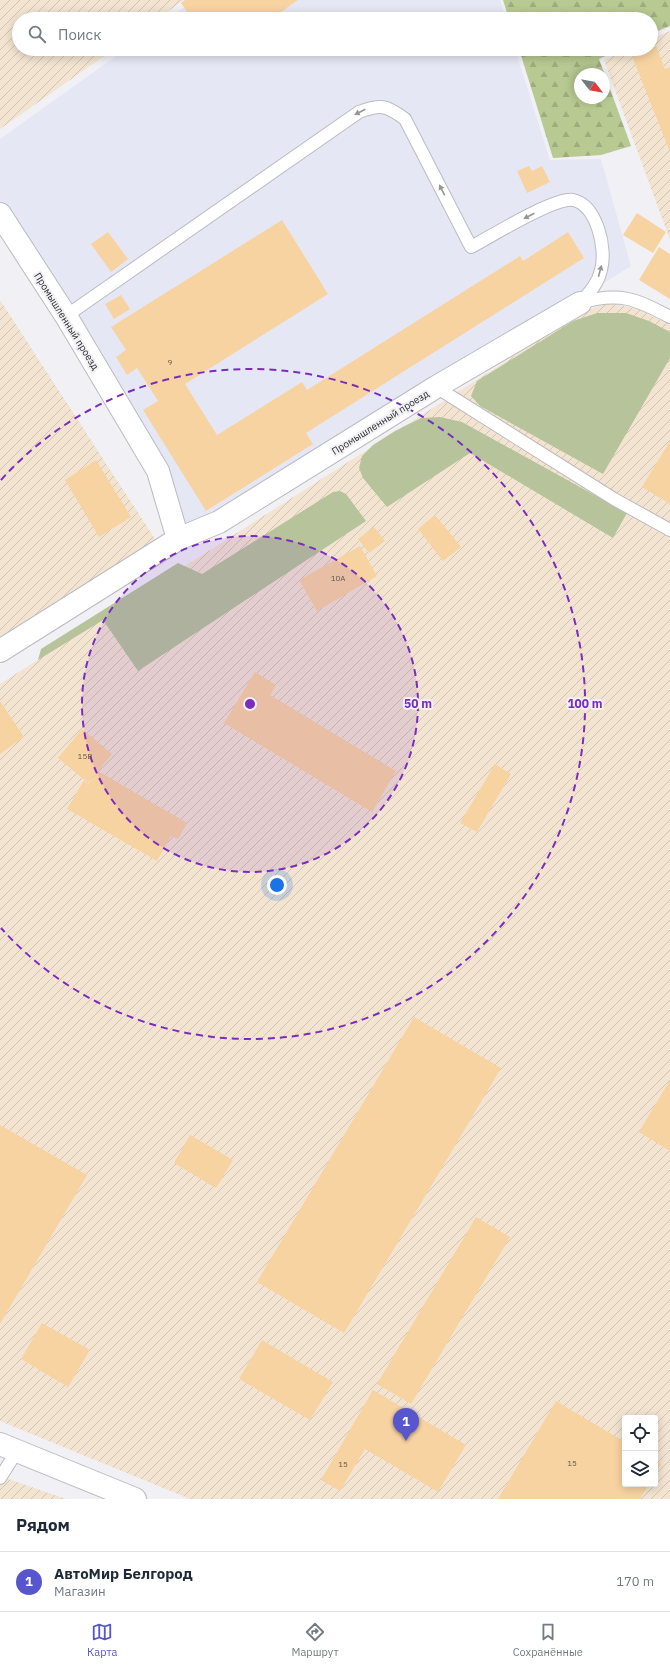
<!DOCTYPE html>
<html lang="ru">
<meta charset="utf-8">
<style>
:root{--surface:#fff;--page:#f2f2f3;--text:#1f2937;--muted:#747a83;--line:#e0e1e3;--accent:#5756ce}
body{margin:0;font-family:"IBM Plex Sans",sans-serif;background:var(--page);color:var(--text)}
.controls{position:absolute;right:12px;bottom:12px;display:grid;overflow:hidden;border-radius:4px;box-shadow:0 2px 10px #0003}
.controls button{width:36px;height:36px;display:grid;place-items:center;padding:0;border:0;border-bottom:1px solid var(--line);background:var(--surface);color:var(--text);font:20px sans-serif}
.compass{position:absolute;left:574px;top:68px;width:36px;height:36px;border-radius:50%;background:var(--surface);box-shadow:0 2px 10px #0003;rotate:121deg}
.you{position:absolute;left:277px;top:885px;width:14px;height:14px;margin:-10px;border:3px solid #fff;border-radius:50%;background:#1a73e8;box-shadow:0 0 0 6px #1a73e833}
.badge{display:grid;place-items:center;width:26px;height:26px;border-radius:50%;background:var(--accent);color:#fff;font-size:13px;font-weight:700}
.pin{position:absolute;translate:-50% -33px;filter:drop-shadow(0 1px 2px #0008)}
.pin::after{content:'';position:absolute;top:21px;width:14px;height:12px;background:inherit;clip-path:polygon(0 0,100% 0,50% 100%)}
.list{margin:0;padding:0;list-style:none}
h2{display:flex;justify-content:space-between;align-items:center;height:52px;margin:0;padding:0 16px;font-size:17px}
h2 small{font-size:13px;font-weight:400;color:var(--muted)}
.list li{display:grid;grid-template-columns:26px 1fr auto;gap:12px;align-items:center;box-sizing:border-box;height:60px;padding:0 16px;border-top:1px solid var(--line)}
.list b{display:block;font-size:15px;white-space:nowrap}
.list p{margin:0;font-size:13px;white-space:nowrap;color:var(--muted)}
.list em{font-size:13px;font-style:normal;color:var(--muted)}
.icon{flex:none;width:22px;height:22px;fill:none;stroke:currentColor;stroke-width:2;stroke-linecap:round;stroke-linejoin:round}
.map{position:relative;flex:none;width:670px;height:1499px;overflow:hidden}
.search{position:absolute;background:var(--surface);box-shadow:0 2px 10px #0003;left:12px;right:12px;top:12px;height:44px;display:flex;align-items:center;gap:10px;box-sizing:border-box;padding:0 14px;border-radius:22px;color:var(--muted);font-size:15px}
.sheet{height:112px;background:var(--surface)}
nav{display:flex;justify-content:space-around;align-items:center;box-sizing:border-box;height:56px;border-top:1px solid var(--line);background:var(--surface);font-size:11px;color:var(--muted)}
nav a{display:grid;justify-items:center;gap:2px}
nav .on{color:var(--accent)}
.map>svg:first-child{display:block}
.built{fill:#e6e7f4}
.industrial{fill:url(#industrial-furrows);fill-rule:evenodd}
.green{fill:#b7c49b}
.forest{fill:url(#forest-firs);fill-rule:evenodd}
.building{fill:#f8d3a2}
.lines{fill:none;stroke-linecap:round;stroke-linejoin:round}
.service-casing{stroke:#bbbbc0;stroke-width:14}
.minor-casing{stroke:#bbbbc0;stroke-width:24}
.tertiary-casing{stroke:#bbbbc0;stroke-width:24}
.service{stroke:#fff;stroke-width:12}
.minor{stroke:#fff;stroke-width:22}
.tertiary{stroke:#fff;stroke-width:22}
.oneway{fill:#969698}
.ring{fill:none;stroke:#7b2cbf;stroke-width:2;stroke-dasharray:7 5}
.labels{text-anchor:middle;stroke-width:4;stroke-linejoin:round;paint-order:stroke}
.number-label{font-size:8px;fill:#60574c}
.street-label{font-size:10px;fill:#2e2e30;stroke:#f0f0f5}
.centre{fill:#7b2cbf;stroke:#f0f0f5;stroke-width:2}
.ring-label{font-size:12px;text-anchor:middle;font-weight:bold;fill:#7b2cbf;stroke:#f0f0f5;stroke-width:4;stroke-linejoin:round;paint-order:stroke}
</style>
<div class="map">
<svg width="670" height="1499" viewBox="0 0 670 1499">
<defs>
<pattern id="industrial-furrows" width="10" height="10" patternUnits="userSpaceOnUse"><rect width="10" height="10" fill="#f3e4d1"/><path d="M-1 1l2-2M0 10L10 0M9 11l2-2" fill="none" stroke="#d1c4b4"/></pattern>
<pattern id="forest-firs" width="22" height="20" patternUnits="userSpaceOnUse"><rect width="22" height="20" fill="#b8c992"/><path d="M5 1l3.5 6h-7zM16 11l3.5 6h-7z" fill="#9ead7e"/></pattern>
</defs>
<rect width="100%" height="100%" fill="#f0f0f5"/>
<g class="built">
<polygon points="194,0 500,0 506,19 168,19"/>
<polygon points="126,49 515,49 550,160 601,159 631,266 196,539 0,219 0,139"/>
</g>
<g class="industrial">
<polygon points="0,0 184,0 157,19 19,19 19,49 114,49 0,129"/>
<polygon points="670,31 670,240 604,60 630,49 651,49 651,39"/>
<polygon points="0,300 166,556 0,654"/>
<path d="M608,303L636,308L670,325V1499H190L0,1421V684L585,311ZM625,1418H655V1484H625Z"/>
<polygon points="0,1476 66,1499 0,1499"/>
</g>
<g class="green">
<polygon points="597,313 626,313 649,321 670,332 670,358 603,474 480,406 471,396 477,381 573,321"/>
<polygon points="440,417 462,422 627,513 613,538 470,453 387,507 363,478 359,468 362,456 373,445 395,431 421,418"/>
<polygon points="340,491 346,494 366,521 138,671 103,620 38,660 41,649 178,563 202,574 333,492"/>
</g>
<g class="forest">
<polygon points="503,0 670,0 670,26 651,34 651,19 509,19"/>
<path d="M519,49H620L599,59L631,146L601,155L553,158ZM580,74H604V98H580Z"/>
</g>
<g class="building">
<polygon points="185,0 298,0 271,19 192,19 181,3"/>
<polygon points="656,46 665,69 670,67 670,152 632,56"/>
<polygon points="214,49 229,49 219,56"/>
<polygon points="529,166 532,171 542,166 550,182 527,193 517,171"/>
<polygon points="637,213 666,232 653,253 623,235"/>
<polygon points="282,220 328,294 185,384 217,435 302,382 307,390 520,256 523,261 568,232 584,258 306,433 313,444 206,511 143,410 158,401 137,368 127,375 116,357 126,350 111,327"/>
<polygon points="108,232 128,259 111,272 91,244"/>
<polygon points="659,247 670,254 670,299 639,280"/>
<polygon points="121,295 130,309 114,319 105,304"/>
<polygon points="670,441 670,504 642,487"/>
<polygon points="96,460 131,517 99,537 65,480"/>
<polygon points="435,515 461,547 443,561 418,529"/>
<polygon points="374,527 385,541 369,553 358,539"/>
<polygon points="360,546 377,576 317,611 299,580"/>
<polygon points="255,672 276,685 270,695 396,771 372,812 224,723"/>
<polygon points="0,701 24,737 0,754"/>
<polygon points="82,729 112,754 88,783 58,758"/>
<polygon points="495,764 511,774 477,832 460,823"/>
<polygon points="98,771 187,823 178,839 171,836 157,861 67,809 84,780 88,784"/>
<polygon points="414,1017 501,1068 344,1333 257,1282"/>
<polygon points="670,1080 670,1151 639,1132"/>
<polygon points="0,1125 87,1175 0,1324"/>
<polygon points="190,1135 233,1160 216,1188 174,1163"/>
<polygon points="476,1217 510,1237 411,1404 377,1384"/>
<polygon points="42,1323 90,1350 68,1387 21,1359"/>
<polygon points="262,1340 333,1382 310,1420 239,1379"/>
<polygon points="373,1390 466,1445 438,1492 365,1449 340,1491 321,1480"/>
<polygon points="556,1401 625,1442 625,1484 649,1484 640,1499 498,1499"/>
<polygon points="655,1460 661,1464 655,1474"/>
</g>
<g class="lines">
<defs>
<g id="service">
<path d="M580,303C619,291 636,299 670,317"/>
<path d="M66,316L359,112C381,104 386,105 405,119L471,247C490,237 554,197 573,200C597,205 607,249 601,270C598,284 589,293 580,303"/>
<polyline points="436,387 614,499 670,530"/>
<polyline points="0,1478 17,1451"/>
</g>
<g id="minor">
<polyline points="0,214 66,316 158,471 178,539"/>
<polyline points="0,651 178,539 219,522 436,387 580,303"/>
</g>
<polyline id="tertiary" points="0,1444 135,1499"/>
</defs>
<use href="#service" class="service-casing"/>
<use href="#minor" class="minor-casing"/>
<use href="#tertiary" class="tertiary-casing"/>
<use href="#service" class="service"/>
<use href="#minor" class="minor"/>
<use href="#tertiary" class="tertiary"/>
</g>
<defs><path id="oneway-solid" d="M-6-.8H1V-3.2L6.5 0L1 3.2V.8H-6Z"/></defs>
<g class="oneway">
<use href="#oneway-solid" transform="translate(360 112) rotate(153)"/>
<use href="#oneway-solid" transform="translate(442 190) rotate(-117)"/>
<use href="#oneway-solid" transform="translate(529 216) rotate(152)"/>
<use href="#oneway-solid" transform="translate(600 271) rotate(-75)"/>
</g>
<circle cx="250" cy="704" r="168" fill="#7b2cbf" fill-opacity=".12"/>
<g class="ring">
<circle cx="250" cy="704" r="168"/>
<path d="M1 480A335 335 0 1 1 1 928"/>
</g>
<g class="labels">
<g class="number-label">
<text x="170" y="365">9</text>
<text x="338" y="581">10А</text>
<text x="85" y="759">15В</text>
<text x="572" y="1466">15</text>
<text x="343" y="1467">15</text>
</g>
<g class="street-label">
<text transform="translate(67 321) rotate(58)" y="4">Промышленный проезд</text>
<text transform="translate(380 422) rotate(-32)" y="4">Промышленный проезд</text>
</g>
</g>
<circle cx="250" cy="704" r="6" class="centre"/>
<g class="ring-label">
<text x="418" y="708">50 m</text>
<text x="585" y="708">100 m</text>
</g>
</svg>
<div class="controls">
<button><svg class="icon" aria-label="locate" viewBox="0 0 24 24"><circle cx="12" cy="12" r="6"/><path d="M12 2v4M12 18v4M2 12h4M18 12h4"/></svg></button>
<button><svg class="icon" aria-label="layers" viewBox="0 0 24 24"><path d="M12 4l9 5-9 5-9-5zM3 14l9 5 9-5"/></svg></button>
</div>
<svg class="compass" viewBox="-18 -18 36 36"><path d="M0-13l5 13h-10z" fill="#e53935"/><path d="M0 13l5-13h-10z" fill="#747a83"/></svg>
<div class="you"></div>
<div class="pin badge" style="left:406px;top:1441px">1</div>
<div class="search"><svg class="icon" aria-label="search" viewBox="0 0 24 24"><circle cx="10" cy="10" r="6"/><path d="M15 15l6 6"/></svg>Поиск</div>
</div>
<section class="sheet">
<h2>Рядом<small></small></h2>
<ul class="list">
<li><span class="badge">1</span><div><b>АвтоМир Белгород</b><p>Магазин</p></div><em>170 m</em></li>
</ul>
</section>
<nav>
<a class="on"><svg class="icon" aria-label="map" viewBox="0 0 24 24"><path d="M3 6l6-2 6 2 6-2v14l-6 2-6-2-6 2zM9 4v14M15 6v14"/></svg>Карта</a>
<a><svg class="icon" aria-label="directions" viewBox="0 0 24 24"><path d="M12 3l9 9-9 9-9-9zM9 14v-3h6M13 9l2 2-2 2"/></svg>Маршрут</a>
<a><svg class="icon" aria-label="saved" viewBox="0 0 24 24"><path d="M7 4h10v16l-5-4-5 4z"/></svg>Сохранённые</a>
</nav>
